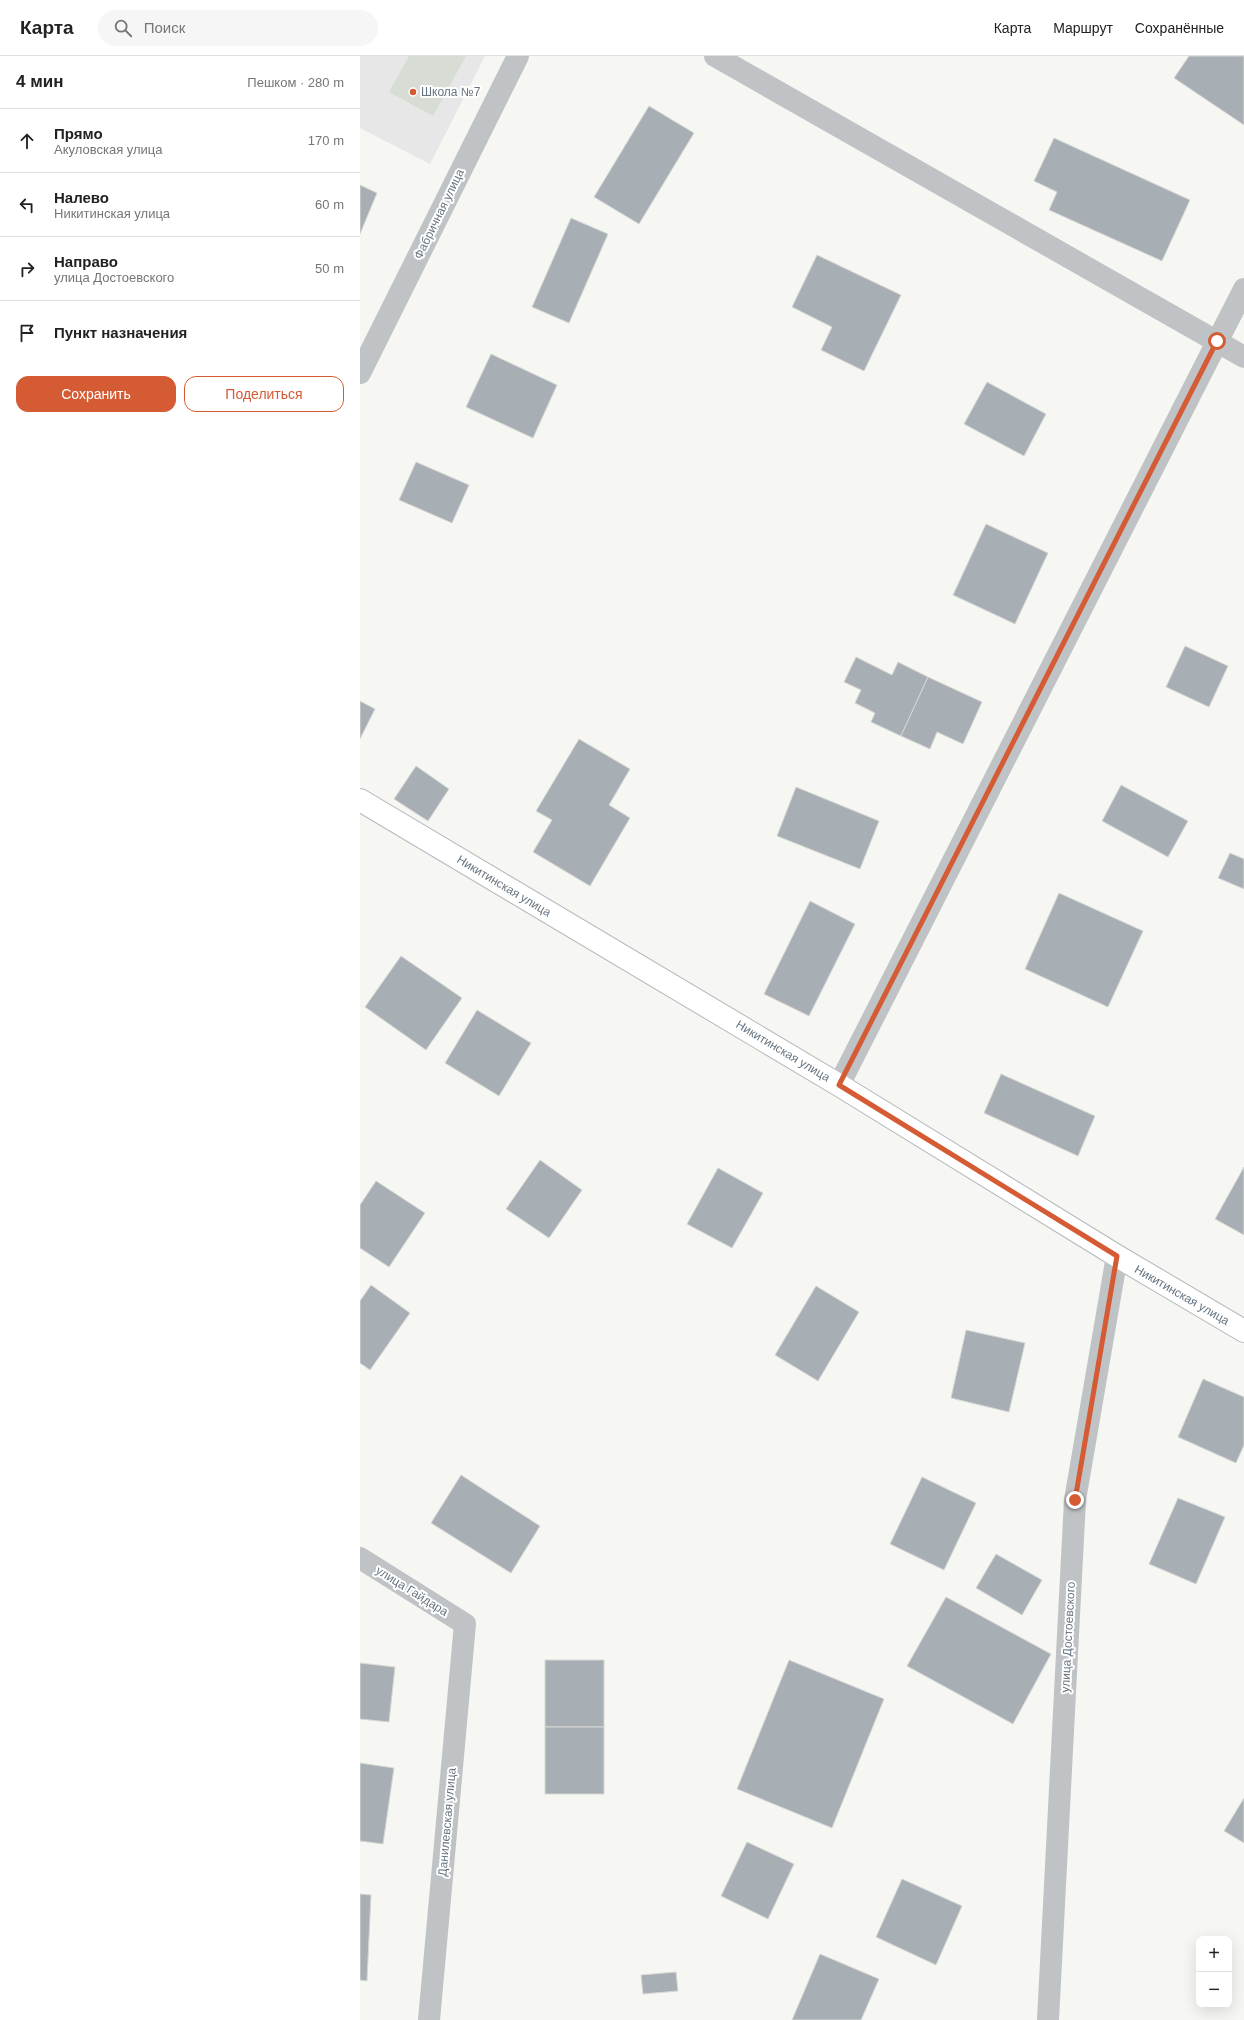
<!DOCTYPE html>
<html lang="ru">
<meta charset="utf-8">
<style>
:root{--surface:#fff;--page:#f6f6f6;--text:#222;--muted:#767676;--line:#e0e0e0;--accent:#d45b34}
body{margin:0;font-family:Arial,sans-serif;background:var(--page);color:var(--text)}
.controls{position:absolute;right:12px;bottom:12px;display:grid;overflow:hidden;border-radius:8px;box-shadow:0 4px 16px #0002}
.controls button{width:36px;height:36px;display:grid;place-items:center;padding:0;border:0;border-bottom:1px solid var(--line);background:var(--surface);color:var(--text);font:20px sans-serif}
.stop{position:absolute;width:12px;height:12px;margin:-9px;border:3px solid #d45b34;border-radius:50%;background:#fff}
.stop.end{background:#d45b34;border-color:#fff;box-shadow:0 1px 4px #0008}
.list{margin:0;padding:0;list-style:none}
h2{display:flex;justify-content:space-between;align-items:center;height:52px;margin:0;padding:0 16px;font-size:17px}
h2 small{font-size:13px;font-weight:400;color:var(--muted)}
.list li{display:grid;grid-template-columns:26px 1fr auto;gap:12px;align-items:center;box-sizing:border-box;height:64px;padding:0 16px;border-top:1px solid var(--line)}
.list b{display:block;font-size:15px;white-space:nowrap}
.list p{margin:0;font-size:13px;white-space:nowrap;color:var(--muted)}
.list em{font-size:13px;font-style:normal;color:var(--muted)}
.actions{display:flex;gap:8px;padding:12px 16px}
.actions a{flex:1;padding:9px 0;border:1px solid var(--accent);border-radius:12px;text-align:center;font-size:14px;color:var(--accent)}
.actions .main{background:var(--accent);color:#fff}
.icon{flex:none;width:22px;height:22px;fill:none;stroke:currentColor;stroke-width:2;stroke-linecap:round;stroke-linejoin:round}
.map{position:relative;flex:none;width:884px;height:1964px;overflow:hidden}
header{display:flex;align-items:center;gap:24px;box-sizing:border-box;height:56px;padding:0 20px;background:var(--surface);border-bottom:1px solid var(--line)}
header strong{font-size:19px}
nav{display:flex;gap:22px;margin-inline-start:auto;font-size:14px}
.search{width:280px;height:36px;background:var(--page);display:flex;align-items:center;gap:10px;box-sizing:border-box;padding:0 14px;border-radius:22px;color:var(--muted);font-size:15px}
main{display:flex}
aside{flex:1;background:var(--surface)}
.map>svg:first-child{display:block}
.built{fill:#e6e7e6}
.green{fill:#d7dcd4}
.building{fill:#a8afb4;stroke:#d7d7d5}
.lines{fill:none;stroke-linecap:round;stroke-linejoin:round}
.secondary-casing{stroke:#b4b8bc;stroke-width:24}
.street{stroke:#bfc3c6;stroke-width:22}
.secondary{stroke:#fff;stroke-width:22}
.route{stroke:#d45b34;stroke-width:5}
.poi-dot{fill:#d45b34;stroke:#fff;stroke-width:1.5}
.labels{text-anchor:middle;stroke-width:4;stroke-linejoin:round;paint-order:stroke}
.poi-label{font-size:12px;fill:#677581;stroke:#fff;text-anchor:start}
.street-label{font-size:12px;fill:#677581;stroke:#fff}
</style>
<header>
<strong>Карта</strong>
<div class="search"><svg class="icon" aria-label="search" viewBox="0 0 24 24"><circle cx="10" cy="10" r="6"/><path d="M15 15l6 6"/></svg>Поиск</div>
<nav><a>Карта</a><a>Маршрут</a><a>Сохранённые</a></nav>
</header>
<main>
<aside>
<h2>4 мин<small>Пешком · 280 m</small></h2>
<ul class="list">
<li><svg class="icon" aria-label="ahead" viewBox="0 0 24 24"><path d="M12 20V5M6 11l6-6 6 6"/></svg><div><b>Прямо</b><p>Акуловская улица</p></div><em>170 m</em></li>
<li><svg class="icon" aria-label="left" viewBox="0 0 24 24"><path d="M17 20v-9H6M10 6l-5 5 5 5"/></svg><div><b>Налево</b><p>Никитинская улица</p></div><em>60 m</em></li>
<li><svg class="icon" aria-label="right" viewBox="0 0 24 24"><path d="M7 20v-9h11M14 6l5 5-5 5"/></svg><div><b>Направо</b><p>улица Достоевского</p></div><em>50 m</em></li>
<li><svg class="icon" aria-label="arrive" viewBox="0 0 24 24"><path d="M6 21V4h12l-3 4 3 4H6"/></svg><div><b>Пункт назначения</b></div></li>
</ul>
<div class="actions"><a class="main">Сохранить</a><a>Поделиться</a></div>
</aside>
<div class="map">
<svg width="884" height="1964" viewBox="0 0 884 1964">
<rect width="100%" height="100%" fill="#f6f6f2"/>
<polygon class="built" points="0,0 125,0 70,108 0,72"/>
<polygon class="green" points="49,0 106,0 73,60 29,36"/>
<g class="building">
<polygon points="829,0 884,0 884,69 814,22"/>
<polygon points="289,50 334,77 279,168 234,141"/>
<polygon points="694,82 830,144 802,205 689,154 697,136 674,125"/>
<polygon points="0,129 17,137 0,178"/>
<polygon points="211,162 248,178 209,267 172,251"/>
<polygon points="457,199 541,239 504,315 461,294 472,271 432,251"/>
<polygon points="131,298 197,329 173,382 106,351"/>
<polygon points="627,326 686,358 664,400 604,368"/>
<polygon points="56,406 109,429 92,467 39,444"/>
<polygon points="626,468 688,497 655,568 593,539"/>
<polygon points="825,590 868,610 849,651 806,631"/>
<polygon points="496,601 532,619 538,606 568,621 541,680 511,666 515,657 495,647 501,634 484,626"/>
<polygon points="568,621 622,646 603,688 577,676 570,693 541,680"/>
<polygon points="0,645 15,653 0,683"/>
<polygon points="219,683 270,713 249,749 270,762 230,830 173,796 192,764 176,755"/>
<polygon points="56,710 89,733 68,765 34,743"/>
<polygon points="761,729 828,765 808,801 742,765"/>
<polygon points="436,731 519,765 500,813 417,780"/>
<polygon points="870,797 884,803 884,833 858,822"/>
<polygon points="699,837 783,875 748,951 665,913"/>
<polygon points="450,845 495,868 449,960 404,938"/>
<polygon points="41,900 102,942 66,994 5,951"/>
<polygon points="117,954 171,987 139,1040 85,1007"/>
<polygon points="641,1018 735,1060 718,1100 624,1057"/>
<polygon points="180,1104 222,1134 189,1182 146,1153"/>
<polygon points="884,1111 884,1179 855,1163"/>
<polygon points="358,1112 403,1137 372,1192 327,1168"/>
<polygon points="16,1125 65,1157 29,1211 0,1192 0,1149"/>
<polygon points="11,1229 50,1257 10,1314 0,1307 0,1245"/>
<polygon points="456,1230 499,1256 458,1325 415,1299"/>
<polygon points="606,1274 665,1287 649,1356 591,1342"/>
<polygon points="843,1323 884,1341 884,1389 876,1407 818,1381"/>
<polygon points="101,1419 180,1470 151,1517 71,1467"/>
<polygon points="562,1421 616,1447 584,1514 530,1488"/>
<polygon points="818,1442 865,1461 836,1528 789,1508"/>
<polygon points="636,1498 682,1524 662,1559 616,1532"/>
<polygon points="586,1541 691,1598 653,1668 547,1610"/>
<rect x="185" y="1604" width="59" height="67"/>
<polygon points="429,1604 524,1643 472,1772 377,1733"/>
<polygon points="0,1607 35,1611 29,1666 0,1663"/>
<rect x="185" y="1671" width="59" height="67"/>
<polygon points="0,1707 34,1712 23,1788 0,1785"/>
<polygon points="884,1742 884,1787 864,1775"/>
<polygon points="387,1786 434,1808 408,1863 361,1840"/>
<polygon points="542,1823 602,1850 576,1909 516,1881"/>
<polygon points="0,1838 11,1839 7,1925 0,1924"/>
<polygon points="460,1898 519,1923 501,1964 432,1964"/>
<polygon points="316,1916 318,1935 283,1938 281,1919"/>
</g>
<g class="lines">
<defs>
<polyline id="secondary" points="0,744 479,1029 757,1200 884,1275"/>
</defs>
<use href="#secondary" class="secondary-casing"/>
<g class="street">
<polyline points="355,0 884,301"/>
<polyline points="0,317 158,0"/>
<polyline points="479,1029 884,233"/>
<polyline points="0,1502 105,1568 69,1964"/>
<polyline points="688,1964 715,1444 757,1200"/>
</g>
<use href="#secondary" class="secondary"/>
</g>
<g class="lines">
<polyline class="route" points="715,1444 757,1200 479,1029 857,285"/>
</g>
<circle class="poi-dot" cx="53" cy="36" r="4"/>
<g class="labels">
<g class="poi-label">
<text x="61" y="40">Школа №7</text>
</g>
<g class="street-label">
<text transform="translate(79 158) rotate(-64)" y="4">Фабричная улица</text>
<text transform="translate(144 830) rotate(31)" y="4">Никитинская улица</text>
<text transform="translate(423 995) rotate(31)" y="4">Никитинская улица</text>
<text transform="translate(822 1239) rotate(30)" y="4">Никитинская улица</text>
<text transform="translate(52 1535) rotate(32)" y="4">улица Гайдара</text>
<text transform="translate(708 1581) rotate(-87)" y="4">улица Достоевского</text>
<text transform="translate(87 1766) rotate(-85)" y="4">Данилевская улица</text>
</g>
</g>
</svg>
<div class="controls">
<button>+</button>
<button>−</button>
</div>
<div class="stop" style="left:857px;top:285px"></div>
<div class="stop end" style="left:715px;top:1444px"></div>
</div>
</main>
